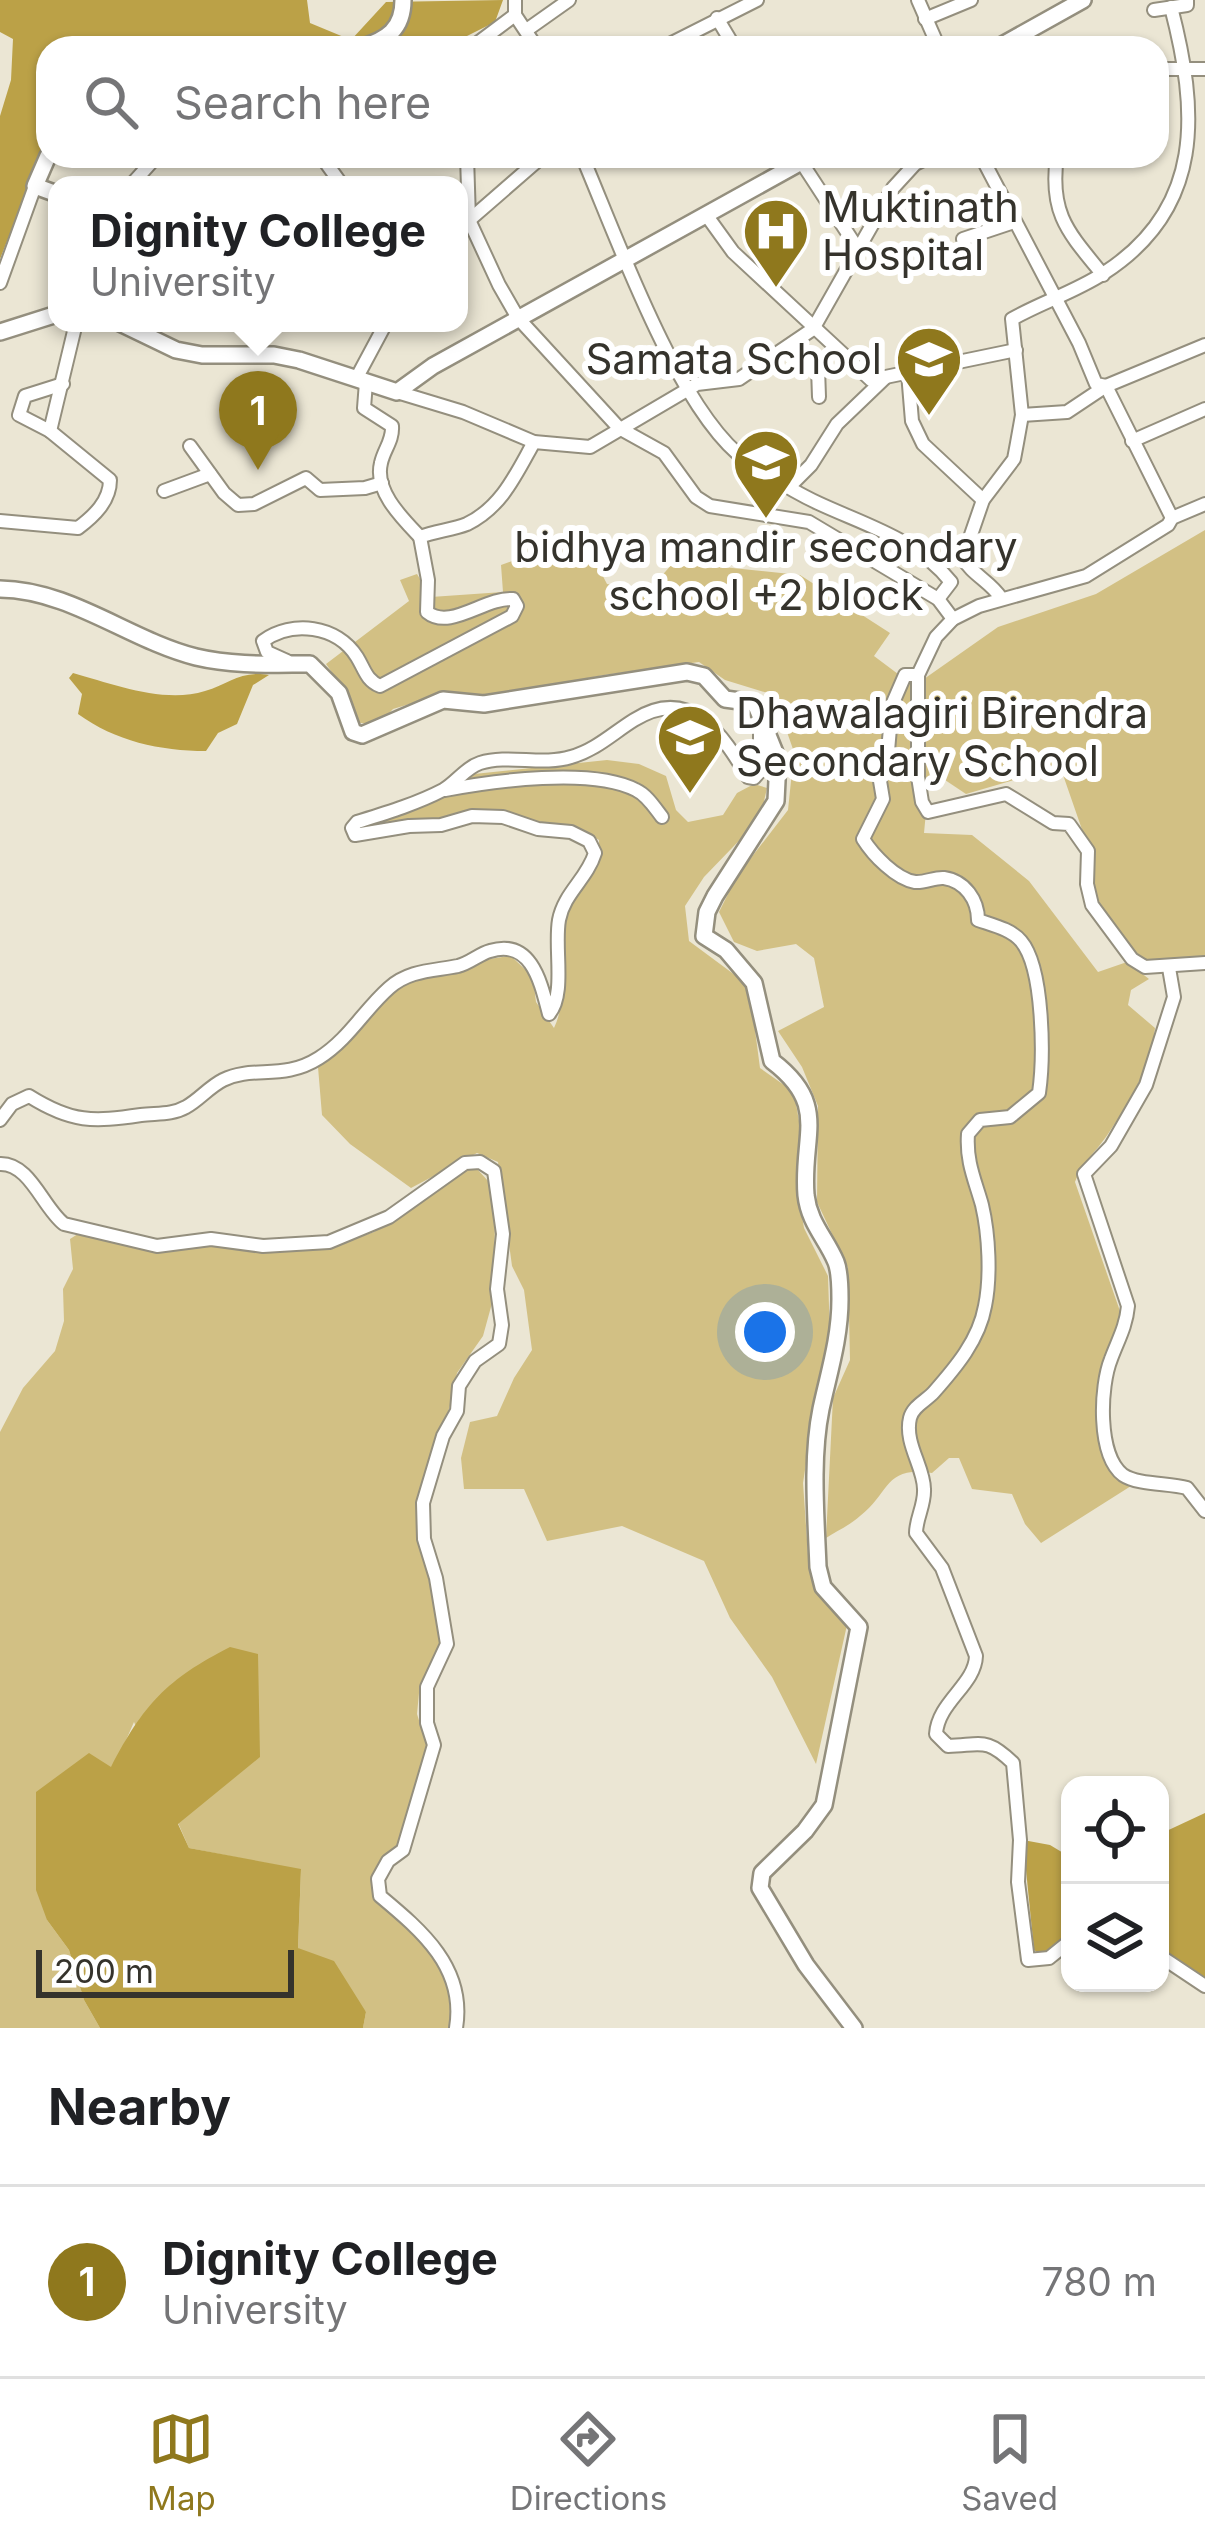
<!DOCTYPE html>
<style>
:root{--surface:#fff;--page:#f6f6f6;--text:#202124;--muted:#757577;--line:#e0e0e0;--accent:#8f781d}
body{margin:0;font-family:Inter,sans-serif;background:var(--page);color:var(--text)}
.controls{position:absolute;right:36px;bottom:36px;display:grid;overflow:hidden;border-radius:24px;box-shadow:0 3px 9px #0004}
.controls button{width:108px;height:108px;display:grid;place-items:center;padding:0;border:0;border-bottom:3px solid var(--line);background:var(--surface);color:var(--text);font:60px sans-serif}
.scale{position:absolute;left:36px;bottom:30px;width:258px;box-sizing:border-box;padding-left:12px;border:6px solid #35332c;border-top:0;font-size:33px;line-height:42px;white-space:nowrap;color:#35332c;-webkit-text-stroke:9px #fff;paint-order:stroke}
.you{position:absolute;left:765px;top:1332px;width:42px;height:42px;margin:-30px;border:9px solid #fff;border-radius:50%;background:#1a73e8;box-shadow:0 0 0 18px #1a73e833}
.badge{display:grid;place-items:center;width:78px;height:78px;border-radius:50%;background:var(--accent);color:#fff;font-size:39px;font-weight:700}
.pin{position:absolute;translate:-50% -99px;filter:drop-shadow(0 3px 6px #0008)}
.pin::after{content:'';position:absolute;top:63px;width:42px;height:36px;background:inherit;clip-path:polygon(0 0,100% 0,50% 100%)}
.popup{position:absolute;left:48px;top:176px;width:420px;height:156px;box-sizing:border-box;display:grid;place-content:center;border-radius:24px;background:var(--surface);filter:drop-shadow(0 3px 9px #0005);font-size:39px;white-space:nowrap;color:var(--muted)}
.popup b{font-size:45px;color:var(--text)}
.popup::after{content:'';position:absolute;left:50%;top:100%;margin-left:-24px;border:24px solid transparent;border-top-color:var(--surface)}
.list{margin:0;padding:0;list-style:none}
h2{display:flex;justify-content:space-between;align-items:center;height:156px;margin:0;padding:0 48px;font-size:51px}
h2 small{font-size:39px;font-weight:400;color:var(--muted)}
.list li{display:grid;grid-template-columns:78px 1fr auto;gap:36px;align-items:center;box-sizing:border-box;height:192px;padding:0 48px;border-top:3px solid var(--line)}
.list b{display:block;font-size:45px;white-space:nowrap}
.list p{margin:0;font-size:39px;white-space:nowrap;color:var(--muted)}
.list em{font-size:39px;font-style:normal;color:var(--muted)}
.icon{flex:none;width:66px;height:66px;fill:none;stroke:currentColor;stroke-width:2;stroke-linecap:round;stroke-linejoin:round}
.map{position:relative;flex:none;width:1205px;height:2028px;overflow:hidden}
.search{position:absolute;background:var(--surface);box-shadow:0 3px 9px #0004;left:36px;right:36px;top:36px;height:132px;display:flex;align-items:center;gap:30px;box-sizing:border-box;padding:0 42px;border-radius:36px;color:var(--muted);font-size:45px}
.sheet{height:348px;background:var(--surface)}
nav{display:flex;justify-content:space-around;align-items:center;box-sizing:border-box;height:168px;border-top:3px solid var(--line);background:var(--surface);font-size:33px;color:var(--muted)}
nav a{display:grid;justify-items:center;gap:6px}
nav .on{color:var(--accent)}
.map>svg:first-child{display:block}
.green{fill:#d2c084}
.forest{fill:#bba147}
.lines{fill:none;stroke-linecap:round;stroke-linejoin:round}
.minor-casing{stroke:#948f7e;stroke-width:16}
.major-casing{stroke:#948f7e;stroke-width:20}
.minor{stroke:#fff;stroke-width:12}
.major{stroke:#fff;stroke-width:15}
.labels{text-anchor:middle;stroke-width:12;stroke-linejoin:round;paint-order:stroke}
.poi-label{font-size:42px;fill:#35332c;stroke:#fff;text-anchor:start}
</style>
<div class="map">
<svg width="1205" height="2028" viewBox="0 0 1205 2028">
<rect width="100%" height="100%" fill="#ebe6d4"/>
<g class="green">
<path d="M1205,530V964L1148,961L1131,952L1095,895L1094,864L1062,772L1025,750L1014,780L966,794L930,770L924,833L972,835L1029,881L1098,972L1127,962L1149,979L1131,990L1128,1005L1155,1028C1152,1065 1129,1103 1108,1134C1096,1152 1083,1161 1075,1182L1121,1314C1099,1368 1076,1443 1131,1486L1041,1543L1025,1524L1012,1494L972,1489L959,1458H949L932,1473C884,1466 891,1492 860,1516C850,1525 837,1531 826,1538L833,1398L850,1360L848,1268L817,1202L818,1106L802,1067L778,1031L824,1007L814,958L796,944L757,951L734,942L719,912L737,876L788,810L794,752L774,695L725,680L699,662L604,675L489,697L446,693L393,709L378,725L353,722L348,695L326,664L409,601L400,580L417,574L431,597L503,592L501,565L547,549L595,561L607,584L648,591L674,562L800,575L890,633L874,656L914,686L998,627L1096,594Z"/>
<path d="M607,760L639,764L666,776L676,810L688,822L723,815L737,793L754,784L767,788L760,819L704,877L685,906L689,941L743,981L752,1007L760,1068L794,1092L800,1127L796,1180L804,1228L828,1276L830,1336L818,1385L803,1483L808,1554L817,1591L847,1625L816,1764L772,1677L730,1618L704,1561L622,1526L547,1541L524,1489H464L461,1458L470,1422L497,1416L514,1378L532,1350L524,1290L512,1266L498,1162L477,1153L411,1188L350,1144L322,1115L318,1067C336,1053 352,1039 368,1021C376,1011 382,999 392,991C405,978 491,957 511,956L533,977L536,1002L554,1028C571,992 555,953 565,915C572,884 600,879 599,840C546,806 421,822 359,828L420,804L474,774Z"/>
<path d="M462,1169L478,1170L489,1182L495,1214L494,1296L483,1336L457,1373L453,1397L422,1486L429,1565L443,1647L419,1693L417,1714L428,1749L413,1791L401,1842L386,1856L374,1893C414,1932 459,1967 450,2028H363L366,2012L298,1948L301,1870L189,1848L134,1722L47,1920L69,1950L84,2000L100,2028H0V1432L23,1388L55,1351L64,1321L63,1289L73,1269L70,1239L81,1232L144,1250L211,1244L335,1246L374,1232Z"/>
</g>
<g class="forest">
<polygon points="0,0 307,0 310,23 351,40 386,2 503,0 495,22 443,48 48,48 48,138 0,259 0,116 11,80 13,39 0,32"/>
<path d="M73,673C113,684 164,704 205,691C229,684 241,670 269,675L253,685L237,724L218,733L206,751C160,751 115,741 78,714L82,694L69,678Z"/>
<path d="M230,1647L258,1654L260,1757L178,1824L189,1848L301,1869L298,1948L334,1961L366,2012L363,2028H100L84,2000L69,1950L47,1920L36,1890V1792L89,1753L111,1767C143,1705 167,1679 230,1647Z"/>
<polygon points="1205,1813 1205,1982 1160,1952 1160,1834"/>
<polygon points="1023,1840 1050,1845 1070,1857 1070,1937 1043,1956 1034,1950"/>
</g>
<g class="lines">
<defs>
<g id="minor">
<polyline points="515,0 515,15 537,48"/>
<polyline points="918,0 939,48"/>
<polyline points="1154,10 1187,5 1187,0"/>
<polyline points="717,18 735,48"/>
<polyline points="925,19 971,0"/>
<polyline points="528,29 569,0"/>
<polyline points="471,48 515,15"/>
<polyline points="662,48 757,0"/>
<polyline points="1157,64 1162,69 1205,69"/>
<polyline points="321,156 342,185"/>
<polyline points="467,156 469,220 499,285 518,318 619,428 664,453 696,497 710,506 809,522 938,599 953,619"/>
<path d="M582,156C616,235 679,414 747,461C769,476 794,492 818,503C865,525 917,539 951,582L938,599"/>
<polyline points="981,156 1079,343 1096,384 1106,386 1172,518"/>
<path d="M1057,156C1049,214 1068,232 1103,275"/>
<polyline points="798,157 856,246"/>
<polyline points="131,185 157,156"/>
<polyline points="707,216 733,252 871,380 1016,350"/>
<polyline points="459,229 543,156"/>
<polyline points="963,239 1014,222"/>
<polyline points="0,283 35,186"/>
<polyline points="796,341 818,368 819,397"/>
<polyline points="908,373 912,421 923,444 983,500"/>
<polyline points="356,379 386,323"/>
<path d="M366,382L364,408L392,426C393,441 384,449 381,463C374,491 402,518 420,537"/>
<polyline points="397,392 463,412 534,442 590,447 697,384 739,379 813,329 893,188 915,164 931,156"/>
<polyline points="1022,415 1067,412 1106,386 1205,345"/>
<polyline points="50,431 76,323"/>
<polyline points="1132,441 1205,409"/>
<polyline points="190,446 224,493 238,505 254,504 306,478 320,490 365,488 382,483"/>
<polyline points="790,486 811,465 837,424 885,378"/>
<polyline points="164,491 210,474"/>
<polyline points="1205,504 1172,518 1168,525 1086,576 979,606 953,619 936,637 918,675 918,777 922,802 928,812 1006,794 1053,823 1069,824 1088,851 1087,884 1092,905 1132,959 1145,967 1205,963"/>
<path d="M0,521L78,528C94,516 110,501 110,480L50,431L19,415L25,396L63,384"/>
<path d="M1001,598C991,582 971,574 963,558L983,500L1014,459L1017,443L1022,415L1012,319C1042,302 1075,292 1104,273C1205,208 1198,111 1171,7"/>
<path d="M287,661L267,652L263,641C292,620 337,625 357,657C365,670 366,680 380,686L512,616L517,606L513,599C485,597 450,631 427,612L428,580L420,537C435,531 452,530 467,524C502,507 516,474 534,442"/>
<path d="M918,675H905L892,705L888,751L877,763L883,799L863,839C873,855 896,879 915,882C925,883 935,877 944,878C965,881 978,900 978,920C992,925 1011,929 1021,941C1044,968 1044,1058 1039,1093L1010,1117L980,1120L968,1134C966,1162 975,1180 982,1205C989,1235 991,1277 985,1306C979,1340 956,1367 934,1392C926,1401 913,1406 910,1418C904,1443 924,1467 924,1489C925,1505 916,1518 916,1533L942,1568L976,1656C975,1685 938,1702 936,1734L948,1746C982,1745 986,1737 1013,1763L1020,1840L1018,1882L1028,1960L1049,1958L1070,1941"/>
<path d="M445,790C493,781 592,767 636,790C647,795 655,808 662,817"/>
<path d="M1169,968L1174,997L1146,1085L1111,1146L1084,1174L1128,1306C1126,1327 1118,1340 1111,1359C1100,1386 1097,1455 1123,1475C1138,1485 1169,1483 1187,1488L1205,1511"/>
<path d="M0,1120L12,1104L29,1096C72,1123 93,1122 141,1115C157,1113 172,1115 186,1107C199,1100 209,1087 223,1080C253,1065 283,1081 319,1058C349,1039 364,1010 389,988C409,970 433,971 458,966C470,963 479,954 490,951C532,938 541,984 549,1014C566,994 554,948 559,920C564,893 587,879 595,853L589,841L571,832L538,829L503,817L472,816L441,825L409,826L355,835L352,828L357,822C386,813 416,804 443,790C456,783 465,768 480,763C509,754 542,766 571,757C596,750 613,733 634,720C691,684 723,736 748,777L754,778L760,771V724"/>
<path d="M0,1164C30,1163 43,1208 64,1224L157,1246L211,1239L263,1246L329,1242L389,1217L465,1163L480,1162L494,1171L503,1234L497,1289L502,1325L499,1344L475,1361L459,1386L457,1411L443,1436L423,1503L424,1539L436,1578L447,1644L427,1687V1723L434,1745L403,1850L388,1861L378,1879L380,1896C422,1931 466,1968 456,2028"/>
<polyline points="1160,1956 1205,1986"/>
</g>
<g id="major">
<path d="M360,48C387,40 403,29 403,0"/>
<polyline points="997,48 1083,0"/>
<polyline points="48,156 35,186 57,194"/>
<polyline points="120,323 176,350 202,355 274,355 299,360 397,392 433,366 812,156"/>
<polyline points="0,332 57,314"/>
<path d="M0,589C71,590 129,640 196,657C234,666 272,664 310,664L339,693L353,732L362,735L443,700L484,704L687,672L704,676L725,699L755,703L778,760L776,801L715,896L707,912L704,936L726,950L754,983L772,1061C830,1105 801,1135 806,1195C809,1223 826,1238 836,1262C840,1272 840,1288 840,1299C840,1338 829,1372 821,1409C811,1458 816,1516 818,1567L823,1587L859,1627L824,1805L805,1831L762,1873L760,1888L806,1965L854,2028"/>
</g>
</defs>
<use href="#minor" class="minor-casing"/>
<use href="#major" class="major-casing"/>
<use href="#minor" class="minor"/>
<use href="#major" class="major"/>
</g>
<defs>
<symbol id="hospital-pin" viewBox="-11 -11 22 30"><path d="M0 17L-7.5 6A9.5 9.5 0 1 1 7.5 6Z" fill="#8f781d" stroke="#fff"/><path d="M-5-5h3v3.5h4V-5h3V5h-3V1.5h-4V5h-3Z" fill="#fff"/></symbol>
<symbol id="school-pin" viewBox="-11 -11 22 30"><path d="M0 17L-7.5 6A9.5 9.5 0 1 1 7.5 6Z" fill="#8f781d" stroke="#fff"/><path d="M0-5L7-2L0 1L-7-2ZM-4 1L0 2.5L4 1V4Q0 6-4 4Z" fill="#fff"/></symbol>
<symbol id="university-pin" viewBox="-11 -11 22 30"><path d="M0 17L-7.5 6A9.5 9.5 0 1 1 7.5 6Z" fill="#8f781d" stroke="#fff"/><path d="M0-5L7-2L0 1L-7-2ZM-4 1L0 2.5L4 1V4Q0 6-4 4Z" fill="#fff"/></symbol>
</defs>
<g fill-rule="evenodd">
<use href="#hospital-pin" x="738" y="193" width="76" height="104"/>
<use href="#school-pin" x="891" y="321" width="76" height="104"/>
<use href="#university-pin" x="728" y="424" width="76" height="104"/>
<use href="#school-pin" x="652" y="699" width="76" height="104"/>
</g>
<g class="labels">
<g class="poi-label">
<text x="822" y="222">Muktinath<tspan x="822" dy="48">Hospital</tspan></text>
<text x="882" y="374" text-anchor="end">Samata School</text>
<text x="766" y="562" text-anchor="middle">bidhya mandir secondary<tspan x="766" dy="48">school +2 block</tspan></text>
<text x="736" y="728">Dhawalagiri Birendra<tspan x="736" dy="48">Secondary School</tspan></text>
</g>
</g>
</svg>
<div class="controls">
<button><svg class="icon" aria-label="locate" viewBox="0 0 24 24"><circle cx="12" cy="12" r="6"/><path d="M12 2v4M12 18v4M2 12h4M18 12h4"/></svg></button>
<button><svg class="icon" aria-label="layers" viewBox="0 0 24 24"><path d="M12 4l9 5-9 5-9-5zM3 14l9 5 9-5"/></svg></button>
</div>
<div class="scale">200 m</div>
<div class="you"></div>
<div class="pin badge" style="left:258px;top:470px">1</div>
<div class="popup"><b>Dignity College</b>University</div>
<div class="search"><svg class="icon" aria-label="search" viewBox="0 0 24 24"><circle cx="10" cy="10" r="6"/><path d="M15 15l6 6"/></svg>Search here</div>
</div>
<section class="sheet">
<h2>Nearby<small></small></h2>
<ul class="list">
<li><span class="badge">1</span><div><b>Dignity College</b><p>University</p></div><em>780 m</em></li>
</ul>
</section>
<nav>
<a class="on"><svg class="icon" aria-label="map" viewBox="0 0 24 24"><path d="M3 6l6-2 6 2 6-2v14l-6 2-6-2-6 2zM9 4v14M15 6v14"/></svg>Map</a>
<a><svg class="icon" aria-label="directions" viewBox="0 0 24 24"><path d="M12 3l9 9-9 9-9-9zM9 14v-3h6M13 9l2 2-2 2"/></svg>Directions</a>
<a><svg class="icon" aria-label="saved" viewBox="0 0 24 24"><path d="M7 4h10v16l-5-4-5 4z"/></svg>Saved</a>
</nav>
